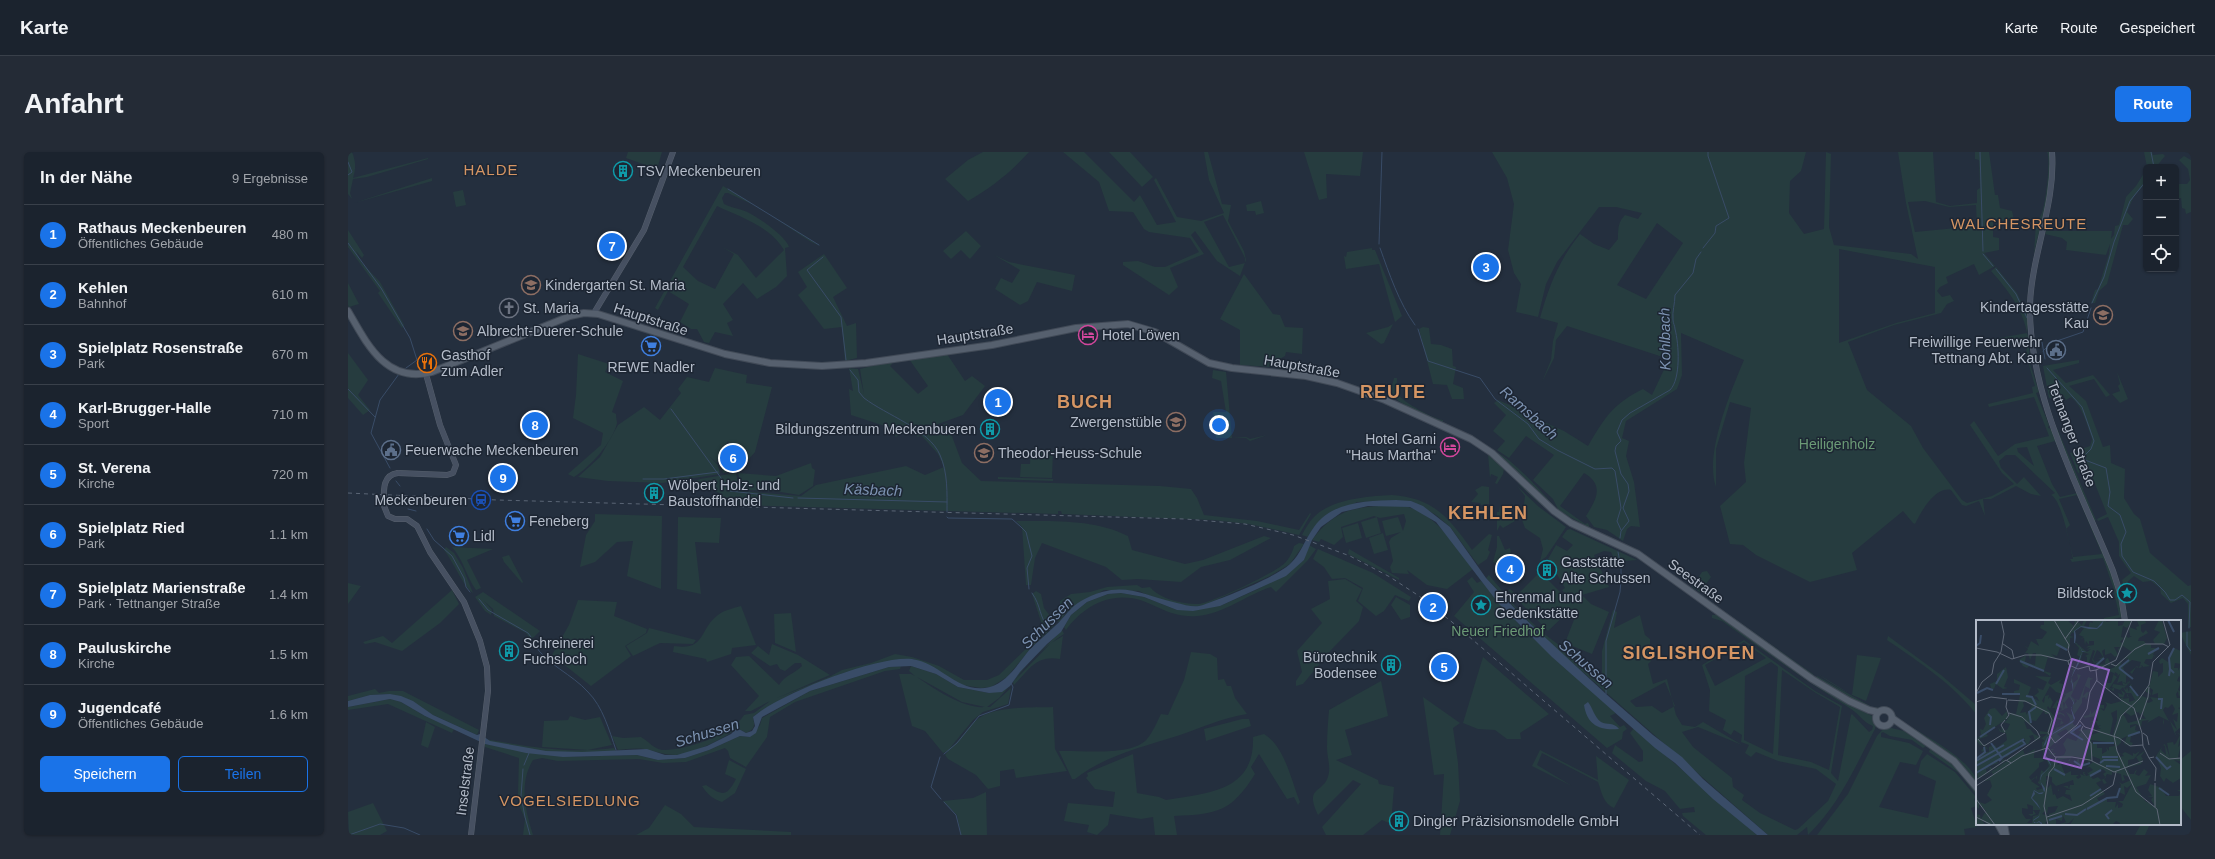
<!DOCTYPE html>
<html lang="de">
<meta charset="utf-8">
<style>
:root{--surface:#1b232e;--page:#242b36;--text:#f1f3f6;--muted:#a0a4aa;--line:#39404a;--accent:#1a73e8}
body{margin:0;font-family:Arial,sans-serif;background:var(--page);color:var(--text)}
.controls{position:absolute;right:12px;top:12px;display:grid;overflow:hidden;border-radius:6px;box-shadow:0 1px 3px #0004}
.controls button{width:36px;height:36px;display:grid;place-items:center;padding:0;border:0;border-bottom:1px solid var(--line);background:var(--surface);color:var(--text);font:20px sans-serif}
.you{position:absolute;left:871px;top:273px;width:14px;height:14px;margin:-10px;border:3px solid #fff;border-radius:50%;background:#1a73e8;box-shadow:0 0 0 6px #1a73e833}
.badge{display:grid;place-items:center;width:26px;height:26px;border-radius:50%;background:var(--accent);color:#fff;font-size:13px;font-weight:700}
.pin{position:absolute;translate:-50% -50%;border:2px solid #fff;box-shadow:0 1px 4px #0006}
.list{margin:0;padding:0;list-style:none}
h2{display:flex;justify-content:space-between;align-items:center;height:52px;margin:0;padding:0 16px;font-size:17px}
h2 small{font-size:13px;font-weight:400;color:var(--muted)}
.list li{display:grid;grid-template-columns:26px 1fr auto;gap:12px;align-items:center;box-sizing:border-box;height:60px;padding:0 16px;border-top:1px solid var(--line)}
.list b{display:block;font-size:15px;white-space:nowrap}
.list p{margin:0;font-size:13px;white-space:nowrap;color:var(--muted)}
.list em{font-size:13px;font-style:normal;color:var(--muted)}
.actions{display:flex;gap:8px;padding:12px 16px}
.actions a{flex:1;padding:9px 0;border:1px solid var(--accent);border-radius:6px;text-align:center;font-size:14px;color:var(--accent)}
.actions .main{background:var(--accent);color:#fff}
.icon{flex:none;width:22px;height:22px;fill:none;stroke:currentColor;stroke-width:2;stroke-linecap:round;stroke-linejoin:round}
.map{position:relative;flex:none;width:1843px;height:683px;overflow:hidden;border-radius:6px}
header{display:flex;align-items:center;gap:24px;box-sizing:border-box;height:56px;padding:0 20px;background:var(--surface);border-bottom:1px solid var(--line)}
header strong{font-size:19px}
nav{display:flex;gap:22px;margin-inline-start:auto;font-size:14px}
.intro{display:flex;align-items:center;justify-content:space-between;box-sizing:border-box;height:96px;padding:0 24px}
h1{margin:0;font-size:28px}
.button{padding:10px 18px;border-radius:6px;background:var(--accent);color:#fff;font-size:14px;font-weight:700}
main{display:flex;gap:24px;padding:0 24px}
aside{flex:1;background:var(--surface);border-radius:6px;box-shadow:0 1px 3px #0004}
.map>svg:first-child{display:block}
.green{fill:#263c3f;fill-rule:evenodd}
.water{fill:#394c67}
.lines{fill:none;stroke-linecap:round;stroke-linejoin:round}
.stream{stroke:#394c67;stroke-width:1}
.secondary-casing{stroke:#565f6c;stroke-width:6}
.primary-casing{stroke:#414a57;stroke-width:8}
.secondary{stroke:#465061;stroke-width:5}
.primary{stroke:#56606e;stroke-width:6}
.rail{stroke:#5a6575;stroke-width:1;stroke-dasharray:4 4;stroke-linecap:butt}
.secondary-bridge-casing{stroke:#565f6c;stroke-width:6;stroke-linecap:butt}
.secondary-bridge{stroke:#465061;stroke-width:5}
.labels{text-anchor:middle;stroke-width:3;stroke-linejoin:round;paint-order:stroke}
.poi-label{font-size:14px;fill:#b4bcc9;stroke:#1d2633;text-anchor:start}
.street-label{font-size:14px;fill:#b4bcc9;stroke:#1d2633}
.park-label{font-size:14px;fill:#6b9a76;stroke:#1d2633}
.neighbourhood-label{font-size:15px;letter-spacing:1px;fill:#d59563;stroke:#1d2633}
.water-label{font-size:15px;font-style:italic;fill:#7c92b1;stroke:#1d2633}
.district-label{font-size:18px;font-weight:bold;letter-spacing:1px;fill:#d59563;stroke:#1d2633}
.inset-river{fill:none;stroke:#394c67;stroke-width:2}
.inset-road{fill:none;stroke:#5e6776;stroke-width:1}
.view{fill:#9266c3;fill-opacity:0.15;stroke:#9266c3;stroke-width:2}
.inset-edge{fill:none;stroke:#b4bcc9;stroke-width:2}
</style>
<header>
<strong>Karte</strong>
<nav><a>Karte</a><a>Route</a><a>Gespeichert</a></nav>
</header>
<div class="intro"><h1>Anfahrt</h1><a class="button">Route</a></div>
<main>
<aside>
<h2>In der Nähe<small>9 Ergebnisse</small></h2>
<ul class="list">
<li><span class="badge">1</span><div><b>Rathaus Meckenbeuren</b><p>Öffentliches Gebäude</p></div><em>480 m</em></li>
<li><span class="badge">2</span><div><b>Kehlen</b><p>Bahnhof</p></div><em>610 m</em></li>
<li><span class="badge">3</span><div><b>Spielplatz Rosenstraße</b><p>Park</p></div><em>670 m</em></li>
<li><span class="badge">4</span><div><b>Karl-Brugger-Halle</b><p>Sport</p></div><em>710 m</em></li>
<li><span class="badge">5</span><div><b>St. Verena</b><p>Kirche</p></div><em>720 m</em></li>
<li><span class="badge">6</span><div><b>Spielplatz Ried</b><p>Park</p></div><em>1.1 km</em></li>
<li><span class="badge">7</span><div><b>Spielplatz Marienstraße</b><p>Park · Tettnanger Straße</p></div><em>1.4 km</em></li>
<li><span class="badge">8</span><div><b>Pauluskirche</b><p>Kirche</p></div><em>1.5 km</em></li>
<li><span class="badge">9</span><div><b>Jugendcafé</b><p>Öffentliches Gebäude</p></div><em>1.6 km</em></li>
</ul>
<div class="actions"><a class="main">Speichern</a><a>Teilen</a></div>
</aside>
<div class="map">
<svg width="1843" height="683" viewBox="0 0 1843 683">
<rect width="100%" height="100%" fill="#242f3e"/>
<g class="green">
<path d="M0,0H4C8,10 8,17 5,26L80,6V7L19,25L5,27L2,41L4,47L0,42Z"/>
<polygon points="280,0 314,0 309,17 278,6"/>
<path d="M635,0H681C663,20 643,36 620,49L597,27L620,8Z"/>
<path d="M715,0H736L786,50L792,43L809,73L828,70L806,28L808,26L829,65L853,69L876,61L861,28L856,0H860L874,52L883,53L880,69L896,99L898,108L892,124L869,109L847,79L843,83L856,102L822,116L830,135L821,143L775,113V110L790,109L807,115H817L851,100L842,86L801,80L796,77L785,60L761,59L751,30ZM875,63L897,106V111L881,115L856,70Z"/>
<polygon points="761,0 782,0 805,25 794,35"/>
<polygon points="956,0 1015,0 1012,24 978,22 979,46 971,48"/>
<path d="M1144,0H1458L1453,19L1442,29L1441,61L1456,82L1476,77L1478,0L1483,2L1494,0L1483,2L1481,75L1486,93L1563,102L1570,107L1558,51L1550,0H1585L1588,50L1602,54L1629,51V38L1632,36L1631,8L1627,7V0H1641L1647,43H1650L1652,56L1664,59L1666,68L1645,69V85L1651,86V98L1636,101L1647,114L1631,123L1626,112L1598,125L1600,131L1592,135L1589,139L1594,145L1602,143L1606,149L1599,152L1593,161L1546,173L1500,190L1519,238L1563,274L1575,296L1614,348L1619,351L1644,344L1666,332L1654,321L1622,273L1626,269L1650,304L1667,292L1701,284L1686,245L1641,255L1640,252L1685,241L1684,235L1687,234L1678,203L1680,185L1644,191L1646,187L1679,181C1675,157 1659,137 1643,119L1648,115L1669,141L1677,158L1681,161L1679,182L1681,185V209L1691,240L1688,241L1701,273L1700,276L1704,277L1763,420L1775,465L1756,469V466L1771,463L1765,435L1755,406L1724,410L1722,407H1725C1722,394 1714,348 1703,343L1707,341L1667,303H1658L1651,309L1653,316L1669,332L1676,325L1693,344L1683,342L1668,334L1643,347H1635L1637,364L1631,349L1618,354L1614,353L1603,338C1587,334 1573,360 1567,372L1565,371L1555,359L1504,401L1509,418L1462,430L1408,403L1395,393L1382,392L1372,354L1398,330L1396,311L1403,256L1382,250L1368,297V335C1356,302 1383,239 1396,208L1333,181L1334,223L1329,237L1278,269L1274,286L1281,289L1278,304L1286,330L1292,375L1283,374L1279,377L1275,389L1259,378L1246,375L1238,364C1248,348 1257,333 1236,321L1212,354L1237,372L1240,371L1242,376L1211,359L1205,347L1185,328L1206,303L1178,284L1161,306L1149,298L1157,289L1145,279L1158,263L1146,251L1150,248L1173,258L1175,256L1184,260L1196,270L1216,279L1240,294C1257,265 1265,252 1295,237L1304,243L1321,207L1219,174L1208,188L1206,206L1194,230L1203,208L1205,189L1210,171L1192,166C1201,134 1211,108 1232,82L1246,92L1261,98L1270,87C1270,77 1270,70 1277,63L1290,67L1294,61L1268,55H1251L1209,110L1198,132L1190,165L1168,160L1173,132L1166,121L1160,98L1166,52L1159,26ZM1577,49L1601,55L1628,53L1629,74L1567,80L1560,50ZM1309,71L1335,91L1298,147L1269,133ZM1491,97L1587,115V161L1548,171L1491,191ZM1707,289L1729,341L1712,345L1704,332L1689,294ZM1679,295L1686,314L1670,300L1669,296ZM1729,343L1754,402L1725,405L1718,377L1722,373L1711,347Z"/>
<path d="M1699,0H1702C1706,34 1693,69 1686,102L1688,69C1689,67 1691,66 1692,65C1698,57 1703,5 1699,0Z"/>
<polygon points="1796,0 1804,0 1805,3 1815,2 1817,4 1808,15 1799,15"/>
<polygon points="1836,4 1843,8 1843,60 1838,62 1837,57 1834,56 1833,46 1828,46 1828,32 1839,32 1842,28 1840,17 1831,8"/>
<polygon points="1798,18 1798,31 1786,44 1779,60 1785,67 1780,73 1775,73 1759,132 1751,139 1747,151 1743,151 1747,138 1750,137 1761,102 1762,92 1758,103 1718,98 1719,90 1714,86 1697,82 1698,79 1764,79 1763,87 1766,83 1767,74 1771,73 1778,45 1788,34"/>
<polygon points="84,26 84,29 6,51"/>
<path d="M375,34L472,94L463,90L410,55L380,41H377L374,46L376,52C382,55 388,56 394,58C405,61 438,84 441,95L437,96L439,124L428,135L409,147L395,131L375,152L385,168L379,171L385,184L367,180L361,191L356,190L349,177H343L332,170L341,152L320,139L310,158L307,156ZM369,54C392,65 422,74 436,98L408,126L390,103L374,95L386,102L367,137L350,129L335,115Z"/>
<polygon points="115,38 118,53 108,55 105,40"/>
<polygon points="913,49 916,61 908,63 907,59 899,59 898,53"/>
<polygon points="0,78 16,103 14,106 8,99 14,111 32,130 56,173 54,176 30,141 32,139 0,95"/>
<polygon points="618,79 633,94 622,107 613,98 603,107 595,99"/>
<polygon points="262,85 274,85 271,91 268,90 265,103 261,102"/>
<polygon points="1024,96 1024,98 1027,98 1054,164 1047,170 1031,112 998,117 996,104 998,105 999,100"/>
<polygon points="476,102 499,136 485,145 499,174 508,171 509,206 497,209 494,175 476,177 450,143 459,135 450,120"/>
<polygon points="646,103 661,110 727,123 724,139 689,130 680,149 672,153 647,137 653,126 664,131 672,118"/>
<polygon points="896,122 925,162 932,163 937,175 955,176 954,202 938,200 937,204 930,208 926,215 892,213 892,178 872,167"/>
<polygon points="0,131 11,152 1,155 0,153"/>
<polygon points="1045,172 1036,191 1033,192 1018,181 1040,175"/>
<polygon points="1075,175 1081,176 1083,192 1093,193 1104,197 1105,214 1108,215 1105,232 1115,236 1116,247 1104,247 1099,233 1085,232 1071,177"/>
<polygon points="0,201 20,228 10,243 22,258 15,263 0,246"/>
<path d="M230,202L261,212L257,220L275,229L264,260L268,262C268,266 269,269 269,271C265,290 242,315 226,325L220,322L253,293L255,281L225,266L228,243Z"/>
<polygon points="599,202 617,229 624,224 637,234 615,263 590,272 583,278 599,271 614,311 633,329 812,334 843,337 849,346 856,363 909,369 951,378 962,361 963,362 951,383 901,372 865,368 714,362 713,359 710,359 710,362 389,353 373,351 374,342 344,330 352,327 388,321 392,339 453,344 468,333 558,314 577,323 596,315 590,302 573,283 570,285 559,277 548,285 540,275 503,263 501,237 505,239 501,216 510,217 516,242 512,217 543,209 544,212 542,214 570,242 580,234 561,207"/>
<path d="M1731,208V211L1705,218L1718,231L1745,223L1762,243L1758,245L1746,227L1721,234L1738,249L1755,295L1762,293L1763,311L1777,317L1776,346L1786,362L1792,367L1802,401L1840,434L1843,433V475L1840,476V452L1835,446L1823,451L1813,442L1812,436L1803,429L1795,430L1786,424L1777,432L1782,442L1778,443L1774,428L1783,421L1771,404V390L1760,365L1750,369L1749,367L1759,362L1741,317L1730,321L1722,301L1742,294L1744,287C1739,273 1735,255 1723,245L1718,248L1715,243L1701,246L1695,214Z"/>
<polygon points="367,216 399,223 398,231 424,235 407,300 391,318 375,321 371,307 381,291 380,289 370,305 369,311 361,304 370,313 372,322 314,331 260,329 230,325 252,305 270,273 296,255 312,268 333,241 330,237 339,225 361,230"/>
<polygon points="865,218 878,220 884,286 898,285 902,287 919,283 902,289 898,286 868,286 865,260 878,260 873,229 864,226"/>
<polygon points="1769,220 1780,247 1772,251 1764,242 1772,239 1770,234 1772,232"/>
<path d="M1046,226H1049C1049,231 1048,237 1050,242C1054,250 1086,267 1095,268V270C1083,265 1048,253 1044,241C1042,237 1045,231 1046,226Z"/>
<polygon points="1709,276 1748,368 1746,369 1708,277"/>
<polygon points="683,297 705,298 704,326 672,325 673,312 682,312"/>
<path d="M1149,301C1160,303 1201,346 1208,358Z"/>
<polygon points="1140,302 1156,316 1155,322 1149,332 1147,331 1150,325 1143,322 1142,326"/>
<polygon points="463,311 464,316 467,318 465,334 451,343 427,339 399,338 393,334 390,321 428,324"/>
<polygon points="650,325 705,327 705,329 650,327"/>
<path d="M1168,327L1182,340L1246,386C1220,374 1200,360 1180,341C1175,336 1171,334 1168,327Z"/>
<polygon points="1134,334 1141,335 1141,352 1133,353 1132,351 1123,350 1130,342 1127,338"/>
<polygon points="1169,334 1191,355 1218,375 1198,405 1192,409 1195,397 1192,386 1177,376 1174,368 1177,344"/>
<path d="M1044,343C1086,346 1101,366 1124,398L1141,382L1144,383L1140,398L1142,400L1139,407L1130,413L1102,375L1088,363L1063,349L1009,350L967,374L960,385L954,383C957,377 961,370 966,365C983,347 1021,344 1044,343Z"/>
<path d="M1050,353C1086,357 1104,391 1125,417L1099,437L1079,433L1059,418L1061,422L1044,421L1042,415L1045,409L1041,390L1043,386L1053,380L1038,384L1034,369L1050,365L1055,379L1058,369L1056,362L1032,366L1026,364L993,375L995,385L986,393L973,387L971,390L964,388C989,354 1012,355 1050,353Z"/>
<polygon points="1152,354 1167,369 1155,376 1152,373 1149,379 1149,360 1151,360"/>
<polygon points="247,362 314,364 313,437 279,424 285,389 269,390 247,410 232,415 238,383 247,369"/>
<polygon points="330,365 373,366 371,391 347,390 353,442 329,437"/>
<polygon points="1029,365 1033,381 1018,386 1013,370"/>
<path d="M668,369C704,369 747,367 780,384L784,398L837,412L855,408L916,384L923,386L882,408L853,415L833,430L790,427L774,428L758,415L694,391L687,406L683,433H678L674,375Z"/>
<polygon points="1010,371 1014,386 998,391 994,376"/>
<polygon points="1222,377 1289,408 1276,409 1266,406 1263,400 1256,399 1246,403 1261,435 1234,443 1243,452 1261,460 1244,502 1217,491 1229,460 1223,457 1200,479 1160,438 1162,437 1169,443 1192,420 1218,446 1219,444 1214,438 1217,436 1200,407 1208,393 1219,399 1225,393 1214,385 1219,378"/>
<polygon points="1035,381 1040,398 1026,402 1021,386"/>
<polygon points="1149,384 1151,384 1157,398 1162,396 1163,400 1157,407 1148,412 1145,410 1149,395"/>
<path d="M951,391L956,392L942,412L922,424L852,455L839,454L806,446L791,439L756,438L720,459L711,470L706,467L712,458V449L723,442L742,440L759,435L789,433L794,436L802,435C812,447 834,452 850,452C862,452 922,423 933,414C939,411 945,400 946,394Z"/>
<path d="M961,393L968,397L960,408L928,440L923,435C898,443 876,462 849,464C819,466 808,450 783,446C756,442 732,458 718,478L716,475L723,463L739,450L760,442L773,441L796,445L829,458L872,454L910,437L956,408Z"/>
<path d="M98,395L106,401L115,416L125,441C115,434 105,409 96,398Z"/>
<path d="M104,395L145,397L119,408L133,436L128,438C118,424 116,409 104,395Z"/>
<polygon points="970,397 1025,421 1063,445 1061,449 1047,443 1036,459 1028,464 1010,449 1015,436 997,426 984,427 976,415 965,407"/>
<polygon points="1001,397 1051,426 1051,428 1000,402"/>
<polygon points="161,403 175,430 174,431 156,410 154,405"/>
<polygon points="1359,419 1363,425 1352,440 1344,435 1354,420"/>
<path d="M1141,423L1168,455L1195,481L1219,499L1245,527L1254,532V499L1265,458L1269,460L1266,476L1292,463L1297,483L1302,487V498L1299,499L1303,509L1300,512L1305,532L1319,527L1328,563L1334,573L1347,575L1355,570L1394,593L1350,575L1334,580L1345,595L1384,626L1385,635L1396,643L1394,648L1412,661L1447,678L1450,677L1480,649L1488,632L1468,617L1430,609L1408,600L1403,605L1397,601L1401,593L1393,590L1394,583L1386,578L1383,583L1375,578L1378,568L1361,559L1362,538L1354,513L1396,488L1467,539L1494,554L1483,621L1490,629L1503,563L1504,562L1521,580L1524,578L1525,574C1514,570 1511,561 1500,555C1457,528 1415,498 1374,469L1364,466V463H1370L1483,542L1524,564L1528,572L1527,577C1507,615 1491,653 1460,683L1459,675L1449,683H1420L1195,485L1138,426ZM1396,490L1418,506L1367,534L1357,513ZM1423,510L1430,515L1425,602L1396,588L1397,524ZM1434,518L1468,541L1492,555L1481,618L1463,610L1430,603ZM1317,530L1327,554L1314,561L1304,554L1288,555L1282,549Z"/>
<polygon points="1124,425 1129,431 1133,429 1137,433 1173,475 1268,561 1262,564 1272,575 1276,573 1279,577 1275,580 1274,587 1259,596 1106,464 1126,440 1119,429"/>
<polygon points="997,427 1014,437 1008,449 1015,455 1011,469 983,498 955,532 948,534 948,529 954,520 949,499 974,471 963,457 982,447 980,429"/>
<polygon points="0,431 13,434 0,452"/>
<polygon points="104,438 111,452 92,471 54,499 27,490 17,492 15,490 35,484 44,491"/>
<polygon points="1346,438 1465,522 1466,524 1464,525"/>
<path d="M688,439L693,442L696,456L708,472L684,495L659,525L643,535L633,536L614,533L579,513L565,507L496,521L445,541L410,561L405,565C407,574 407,577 398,581L389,576C378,586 342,603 328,603C318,603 310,600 301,598C291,595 279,597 270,598L264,584L275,586L293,585C300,589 306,597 314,598C336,599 385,583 396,563L406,561L422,549L403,559H397L411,544L383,513L388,505L401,504L431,533C437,523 446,522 454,514L453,511H447L437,519L432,517L429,512L422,514L403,501L410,494L421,503L424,492L450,503L482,523L429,546L481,525L494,518L523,511L547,502L564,505L591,514L616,528H639L651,523L695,480L697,482L684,442Z"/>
<polygon points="135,440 192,479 186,485 182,487 178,481 146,464 145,457 136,449 144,458 143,463 137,459 127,445"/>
<polygon points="1048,445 1062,453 1062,465 1053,468 1043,453"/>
<polygon points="230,448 269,450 266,464 299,477 298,481 277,494 283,504 243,534 204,503 221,473"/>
<path d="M393,454L408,493L384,496L383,502L359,510L358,507L325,500L326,494C358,499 351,477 370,463C376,458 386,456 393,454Z"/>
<polygon points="443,461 448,500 427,491 426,462"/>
<polygon points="301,476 348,488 345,492 312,491 285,504 278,494 299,481"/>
<path d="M714,478L716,482C697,494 680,510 667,528L703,491L715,484L712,507C688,503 682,517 666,533L665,530L651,546L639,555H642L663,536L660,552L635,560L625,568L602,596C612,589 618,577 627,569C645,553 683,556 705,555L707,597L719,619L668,626L666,617L652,619V634L640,637L628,623L600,607L597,603L600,599L595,601L577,579L564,574L551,522H563L567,524L561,519L563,514L588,522L610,535L641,541L662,534L672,520ZM569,525L614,550L637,555C616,557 586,537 569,525Z"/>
<polygon points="1843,479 1843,503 1832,481"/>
<path d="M1540,484L1593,523L1628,553L1629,563C1606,533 1570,509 1539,488Z"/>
<path d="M843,500L862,502L869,506L870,528L876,527L879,534H883L887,546L899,562C874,566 853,576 829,584C794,595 756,604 727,627H724L711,599C733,598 784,605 799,587C805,580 809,570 813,562L820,563L836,528Z"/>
<path d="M1509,503L1533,506L1518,549C1501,542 1485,533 1470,522L1504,543Z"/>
<polygon points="1135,505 1201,562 1172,581 1173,587 1159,587 1147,578 1130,577 1115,571"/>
<path d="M553,514L552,517L537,519L447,550L422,565L419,585L398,615L382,606L380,599L377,596L338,610L315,611L291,607L210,609L194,606L185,608C171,631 177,658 185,683H175L177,667L170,651V642L171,606L137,595V592L197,603L142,591L137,587C183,595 220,602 266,596L268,600L219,605L289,603L310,608L337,606L361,598L392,584L402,585L412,573L414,566L462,539L541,515Z"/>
<path d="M1469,524L1524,555L1543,557C1547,561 1548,566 1553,569C1570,580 1629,609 1629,633L1603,605L1582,588L1546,567L1541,558H1530L1511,552L1467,526Z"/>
<path d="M1033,529L1040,564L997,578L1004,603L988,608L1030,628L1031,632L1046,635L1043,672L1034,668L1015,683H978L974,675L1013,632L1005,628L970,663C955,632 978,643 981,620C982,612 979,604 979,595C979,583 980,570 981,558Z"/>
<polygon points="27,537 31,541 41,539 55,539 131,578 129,583 85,563 59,547 42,542 22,543 0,549 0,544"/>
<polygon points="1075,545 1112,571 1105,576 1110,611 1112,649 1102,683 1092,683 1096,622 1086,623"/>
<polygon points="42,547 53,550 77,564 106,577 104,581 40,552 0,558 0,555"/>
<polygon points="222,564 237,568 252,565 264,593 240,598 194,595 196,569 220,568"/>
<polygon points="894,567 901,567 903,574 858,589 856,577"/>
<polygon points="78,570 87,575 80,596 73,593"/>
<polygon points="1539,575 1556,579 1578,594 1575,596 1564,588 1542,584 1535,580 1533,581 1533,585 1561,591 1575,599 1568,613 1552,610 1531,655 1580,666 1588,629 1570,621 1573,609 1579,602 1607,620 1628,645 1626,647 1629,654 1623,656 1629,675 1616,677 1617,683 1469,683 1500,642 1529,584 1535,577"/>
<polygon points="1286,576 1409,683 1358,683 1335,664 1334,661 1347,660 1346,655 1332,657 1317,639 1298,629 1264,601 1267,593 1291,610 1295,609 1295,599 1282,581"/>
<path d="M916,582C937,595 943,628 952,650L950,653L946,645L939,647L911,602L903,615L907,622C883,660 870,662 826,664L829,683H807L805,665L793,667L762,662L760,673L749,683L739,680L741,673L716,669L720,651L765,655L767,640L747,637L738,626L740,624L739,621L785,602L789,641L811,645L818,648C859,641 907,640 905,585Z"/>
<path d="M1582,597C1594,599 1629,631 1629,644L1611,621L1581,600Z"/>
<path d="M1192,598L1250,628L1248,604L1281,628L1266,656C1255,651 1254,641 1250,630L1194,601L1189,613L1224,634L1184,614Z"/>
<polygon points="1843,599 1843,668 1832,654 1832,608"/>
<path d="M381,608L398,617L387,641L374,650C365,647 360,643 354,634L358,633C374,643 378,646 388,627L377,622Z"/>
<polygon points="638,640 639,683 613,683 609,663 595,649 625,646"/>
<polygon points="25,651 39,679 32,683 1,683 0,660"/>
<polygon points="317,653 333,662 346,675 443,680 443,683 288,683 301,676"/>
<polygon points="1793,672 1802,672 1797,683 1787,683"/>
</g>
<g class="water">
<path d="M1048,348L1063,349L1075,354L1102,375L1138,426L1171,461L1258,542L1305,583L1334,605L1355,627L1420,683H1409L1365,647L1327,611L1307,596L1204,505L1151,452L1088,370L1062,355L1020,354L994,360L973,375L964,388L956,408L938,424L872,454L845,459L829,458L796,445L773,441L760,442L739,450L723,463L713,480L699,492L672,520L662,534L654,540L641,541L610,535L588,522L563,514L541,515L462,539L414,565L408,581L402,585L392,584L361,598L337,606L310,608L289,603L215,605L178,601L137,592L77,564L53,550L42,547L0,555V549L22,543L42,542L53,544L65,549L85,563L129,583L132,582L142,589L198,599L234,600L299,597L317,603H329L359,594L383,582L389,576L398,581L404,579L407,574L405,565C431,542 530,503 564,507C593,511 611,543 642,535C660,530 671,510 682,497C690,489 699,482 707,474C716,466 722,455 733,449C774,427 789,442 829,451C837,453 847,456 855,453C877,445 925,427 942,412C953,402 957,387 966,375C984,349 1020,349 1048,348Z"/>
<path d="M1240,550C1245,556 1246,565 1253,570C1259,573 1266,570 1271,577C1252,579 1239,573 1236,553Z"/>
</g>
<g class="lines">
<g class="stream">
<polyline points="1632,0 1635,99"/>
<polyline points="1803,0 1806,15"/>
<polyline points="0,10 4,20 0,23"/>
<polyline points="380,37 471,93"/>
<polyline points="0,91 33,136 62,186 69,208 58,216"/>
<polyline points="1031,92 1034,0"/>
<path d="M1032,96C1041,121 1051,151 1067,173"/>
<polyline points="1355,96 1367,81 1368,74 1381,66 1360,4 1360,0"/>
<polyline points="1635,102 1645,114"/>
<polyline points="475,105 459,118 493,165 498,208"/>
<polyline points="1648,117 1668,142 1679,166"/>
<polyline points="1744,151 1756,125 1766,90 1782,49 1798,29"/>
<polyline points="1070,177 1080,209 1132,226 1147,247 1180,272 1191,287 1209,298 1247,317 1264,316 1267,319 1273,356 1269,369 1273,378"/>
<polyline points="1694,190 1697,207"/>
<polyline points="1695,199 1703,191 1735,180 1743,156"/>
<polyline points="1699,216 1734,255 1746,289 1743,297 1737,303 1737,308 1758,316 1762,340 1760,354 1772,363 1778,380 1773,392 1774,404 1785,420 1806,429 1817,440 1822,448 1827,448 1834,443 1842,450 1841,476"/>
<path d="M502,218L510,228L511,240L516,246C538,263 581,277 592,303C600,321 599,341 599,360"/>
<polyline points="0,237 27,265"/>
<polyline points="323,257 381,337"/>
<polyline points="42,316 23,281 32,248 51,222"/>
<polyline points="295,327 316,327 370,320"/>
<polyline points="48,329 52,334"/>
<polyline points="382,339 445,346"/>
<polyline points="450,346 599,350"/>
<polyline points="60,357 68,359"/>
<polyline points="599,365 600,366 664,367 673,375 678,380 684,404 679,416 681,437"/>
<polyline points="79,377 86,388 104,404 116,426 118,435 122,440"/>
<path d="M1272,386L1273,379L1281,369L1275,356L1281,339L1280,332L1273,322L1267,299L1268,294L1273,289L1269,280L1274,268L1282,261L1322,238C1333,227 1331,192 1327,177C1327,174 1325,171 1325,168C1324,159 1327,152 1327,143L1345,121L1348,107L1353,100"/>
<path d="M684,441C694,455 690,464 702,478"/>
<polyline points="131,447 140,458 180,481 183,485"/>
<polyline points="1839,480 1839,494 1843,499"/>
<path d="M186,492C199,513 224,522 240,540C255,555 261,578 268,598"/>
<polyline points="1258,542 1258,489 1272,440 1273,428 1273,415 1270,400"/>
<polyline points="596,602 609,591 631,564 661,553 665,535 663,531"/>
<polyline points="592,605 583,635 593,647"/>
<polyline points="176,613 181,601"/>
<polyline points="175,617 173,644 177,665 182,683"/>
<polyline points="596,650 608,663 613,683"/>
<polyline points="1,683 32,672 56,676 72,683"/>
</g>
<defs>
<g id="secondary">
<path d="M1704,0C1708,51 1684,101 1682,152C1680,244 1731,335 1765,419L1773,444L1777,469"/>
<polyline points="246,161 296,78 325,0"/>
<polyline points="50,321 99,323 105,321 108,313 92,273 78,222"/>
<polyline points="36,354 40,364 47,367 59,367 69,374 82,400 116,450 132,489 139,515 140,539 123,683"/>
</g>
<g id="primary">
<path d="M0,159C19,192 38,232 84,220L222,164L236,161L250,162L377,202L422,211L474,214L518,211L644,193L728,176L780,172L807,180L861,211L884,216L958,224L989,231L1037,248L1123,287L1144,301L1206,359L1223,371L1290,402L1464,527L1501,549L1521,558L1530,560"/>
<circle cx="1536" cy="566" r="8"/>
<polyline points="1544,566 1606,609 1629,636"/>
<polyline points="1650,672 1656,683"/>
<polyline points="1656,672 1658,683"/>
</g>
</defs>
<use href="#secondary" class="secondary-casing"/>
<use href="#primary" class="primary-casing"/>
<use href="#secondary" class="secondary"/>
<use href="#primary" class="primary"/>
<polyline class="rail" points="0,341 149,348 837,367 897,372 945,383 1002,404 1042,425 1071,444 1104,470 1352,683"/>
<defs>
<path id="secondary-bridge" d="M36,354C36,341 33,323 50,321"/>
</defs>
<use href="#secondary-bridge" class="secondary-bridge-casing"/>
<use href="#secondary-bridge" class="secondary-bridge"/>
</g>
<defs>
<symbol id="building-ring" viewBox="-11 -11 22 22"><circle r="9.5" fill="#1d2633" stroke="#0f9aa8" stroke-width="1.5"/><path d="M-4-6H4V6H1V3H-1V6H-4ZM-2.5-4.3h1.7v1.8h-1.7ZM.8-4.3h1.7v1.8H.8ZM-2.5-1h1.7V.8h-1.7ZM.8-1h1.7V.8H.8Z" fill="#0f9aa8"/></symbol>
<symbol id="school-ring" viewBox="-11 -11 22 22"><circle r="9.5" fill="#1d2633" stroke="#8d6e63" stroke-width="1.5"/><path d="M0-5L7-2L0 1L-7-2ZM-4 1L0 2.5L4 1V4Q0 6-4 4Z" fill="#8d6e63"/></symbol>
<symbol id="church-ring" viewBox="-11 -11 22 22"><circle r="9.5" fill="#1d2633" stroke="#6b7280" stroke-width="1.5"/><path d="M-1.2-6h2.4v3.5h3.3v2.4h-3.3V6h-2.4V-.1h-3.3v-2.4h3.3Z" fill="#6b7280"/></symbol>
<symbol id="hotel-ring" viewBox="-11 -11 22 22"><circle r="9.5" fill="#1d2633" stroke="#d1479c" stroke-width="1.5"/><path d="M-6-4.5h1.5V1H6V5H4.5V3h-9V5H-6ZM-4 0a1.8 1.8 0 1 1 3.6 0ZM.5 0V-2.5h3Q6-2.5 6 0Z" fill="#d1479c"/></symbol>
<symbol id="supermarket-ring" viewBox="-11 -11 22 22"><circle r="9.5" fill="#1d2633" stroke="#3f7fe0" stroke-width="1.5"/><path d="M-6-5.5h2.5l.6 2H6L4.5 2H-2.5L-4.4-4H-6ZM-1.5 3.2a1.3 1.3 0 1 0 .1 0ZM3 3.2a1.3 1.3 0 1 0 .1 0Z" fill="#3f7fe0"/></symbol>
<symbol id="civic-ring" viewBox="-11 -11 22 22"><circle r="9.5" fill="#1d2633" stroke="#5c6f8a" stroke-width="1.5"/><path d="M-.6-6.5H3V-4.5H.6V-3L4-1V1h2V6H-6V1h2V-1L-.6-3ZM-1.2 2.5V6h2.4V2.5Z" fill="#5c6f8a"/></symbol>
<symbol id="restaurant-ring" viewBox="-11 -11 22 22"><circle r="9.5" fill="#1d2633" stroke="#e8710a" stroke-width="1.5"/><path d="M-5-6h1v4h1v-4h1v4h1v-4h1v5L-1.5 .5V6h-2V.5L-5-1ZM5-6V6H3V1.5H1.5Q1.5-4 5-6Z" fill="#e8710a"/></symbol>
<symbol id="station-ring" viewBox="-11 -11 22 22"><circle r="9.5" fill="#1d2633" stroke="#1a4fb4" stroke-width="1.5"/><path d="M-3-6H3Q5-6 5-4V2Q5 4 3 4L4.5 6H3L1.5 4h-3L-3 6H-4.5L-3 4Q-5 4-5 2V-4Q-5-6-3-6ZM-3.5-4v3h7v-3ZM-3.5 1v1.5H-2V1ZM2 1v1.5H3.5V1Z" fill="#1a4fb4"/></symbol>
<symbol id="sight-ring" viewBox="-11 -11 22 22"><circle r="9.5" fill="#1d2633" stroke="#0f9aa8" stroke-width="1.5"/><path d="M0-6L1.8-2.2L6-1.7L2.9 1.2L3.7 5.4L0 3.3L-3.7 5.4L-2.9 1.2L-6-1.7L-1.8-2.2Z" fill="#0f9aa8"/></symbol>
</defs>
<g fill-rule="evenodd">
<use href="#building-ring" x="264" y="8" width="22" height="22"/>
<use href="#school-ring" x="172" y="122" width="22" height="22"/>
<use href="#church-ring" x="150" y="145" width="22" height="22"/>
<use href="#school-ring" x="1744" y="152" width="22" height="22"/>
<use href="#school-ring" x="104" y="168" width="22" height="22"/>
<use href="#hotel-ring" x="729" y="172" width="22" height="22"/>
<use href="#supermarket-ring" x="292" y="183" width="22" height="22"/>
<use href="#civic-ring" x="1697" y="187" width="22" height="22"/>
<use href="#restaurant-ring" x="68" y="200" width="22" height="22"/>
<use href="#school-ring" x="817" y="259" width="22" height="22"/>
<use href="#building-ring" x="631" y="266" width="22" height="22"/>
<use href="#hotel-ring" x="1091" y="284" width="22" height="22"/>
<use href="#civic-ring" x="32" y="287" width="22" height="22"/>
<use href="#school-ring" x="625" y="290" width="22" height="22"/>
<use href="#building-ring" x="295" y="330" width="22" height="22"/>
<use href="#station-ring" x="122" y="337" width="22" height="22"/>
<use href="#supermarket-ring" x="156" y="358" width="22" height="22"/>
<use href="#supermarket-ring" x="100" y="373" width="22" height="22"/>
<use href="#building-ring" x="1188" y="407" width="22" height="22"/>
<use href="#sight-ring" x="1768" y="430" width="22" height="22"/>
<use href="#sight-ring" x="1122" y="442" width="22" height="22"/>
<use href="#building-ring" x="150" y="488" width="22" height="22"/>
<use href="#building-ring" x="1032" y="502" width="22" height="22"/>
<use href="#building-ring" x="1040" y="658" width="22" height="22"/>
</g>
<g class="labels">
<g class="poi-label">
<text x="289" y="24">TSV Meckenbeuren</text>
<text x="197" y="138">Kindergarten St. Maria</text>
<text x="1741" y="160" text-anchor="end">Kindertagesstätte<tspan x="1741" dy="16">Kau</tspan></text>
<text x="175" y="161">St. Maria</text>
<text x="129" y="184">Albrecht-Duerer-Schule</text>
<text x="754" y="188">Hotel Löwen</text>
<text x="1694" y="195" text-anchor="end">Freiwillige Feuerwehr<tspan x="1694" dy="16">Tettnang Abt. Kau</tspan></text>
<text x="93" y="208">Gasthof<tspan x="93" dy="16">zum Adler</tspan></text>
<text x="303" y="220" text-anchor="middle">REWE Nadler</text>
<text x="814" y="275" text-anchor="end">Zwergenstüble</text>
<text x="628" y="282" text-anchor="end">Bildungszentrum Meckenbueren</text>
<text x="1088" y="292" text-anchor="end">Hotel Garni<tspan x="1088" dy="16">"Haus Martha"</tspan></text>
<text x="57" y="303">Feuerwache Meckenbeuren</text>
<text x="650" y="306">Theodor-Heuss-Schule</text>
<text x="320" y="338">Wölpert Holz- und<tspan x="320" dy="16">Baustoffhandel</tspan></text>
<text x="119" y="353" text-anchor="end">Meckenbeuren</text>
<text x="181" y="374">Feneberg</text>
<text x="125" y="389">Lidl</text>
<text x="1213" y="415">Gaststätte<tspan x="1213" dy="16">Alte Schussen</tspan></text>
<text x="1765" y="446" text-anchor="end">Bildstock</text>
<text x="1147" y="450">Ehrenmal und<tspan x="1147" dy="16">Gedenkstätte</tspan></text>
<text x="175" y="496">Schreinerei<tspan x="175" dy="16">Fuchsloch</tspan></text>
<text x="1029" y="510" text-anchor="end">Bürotechnik<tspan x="1029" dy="16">Bodensee</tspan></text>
<text x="1065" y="674">Dingler Präzisionsmodelle GmbH</text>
</g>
<g class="street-label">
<text transform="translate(303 167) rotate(18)" y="5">Hauptstraße</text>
<text transform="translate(627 182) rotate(-9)" y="5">Hauptstraße</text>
<text transform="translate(954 214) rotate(10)" y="5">Hauptstraße</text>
<text transform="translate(1724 282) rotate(69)" y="5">Tettnanger Straße</text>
<text transform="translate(1348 429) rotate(36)" y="5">Seestraße</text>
<text transform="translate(117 629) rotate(-83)" y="5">Inselstraße</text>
</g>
<g class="park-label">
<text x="1489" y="297">Heiligenholz</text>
<text x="1150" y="484">Neuer Friedhof</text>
</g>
<g class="neighbourhood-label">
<text x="143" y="23">HALDE</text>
<text x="1671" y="77">WALCHESREUTE</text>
<text x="222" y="654">VOGELSIEDLUNG</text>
</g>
<g class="water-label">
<text transform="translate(1317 187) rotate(-91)" y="5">Kohlbach</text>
<text transform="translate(1181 261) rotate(42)" y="5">Ramsbach</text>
<text transform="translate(525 338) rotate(2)" y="5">Käsbach</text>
<text transform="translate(699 471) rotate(-45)" y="5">Schussen</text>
<text transform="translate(1238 512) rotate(41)" y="5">Schussen</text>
<text transform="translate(359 581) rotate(-17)" y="5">Schussen</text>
</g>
<g class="district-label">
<text x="1045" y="246">REUTE</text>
<text x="737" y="256">BUCH</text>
<text x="1140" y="367">KEHLEN</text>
<text x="1341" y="507">SIGLISHOFEN</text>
</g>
</g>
<g transform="translate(1628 468)">
<rect width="205" height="205" fill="#242f3e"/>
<path d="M68,0H91L98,6L99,0L106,5L108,0H111L108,6L112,8L114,2L117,3L116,0H131L130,2L142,0V6L147,5L145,1L147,4L149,0H157L151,8L147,6L145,17L148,18L144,22L147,23L150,15L152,18L156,16H154L153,7L161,10L160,7L163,6L161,1L169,0L170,3L165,5V11L167,13L170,10L172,13L163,18L162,21H168L170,24H175V28H180L177,35L180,38L178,35L176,39H170L168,43L174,46L167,47V51V46L164,45L166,47L163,48L160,47L156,54L154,52L161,46L163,48L165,42L156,40L147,47L149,53L154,55H150L153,57L150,56V63L146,62L150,64L152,61L151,65L153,61L154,62L148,68L150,70L151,67L153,72L154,65L156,64L154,68L164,77L174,64L177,51L182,52V57L187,52V43L184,44L183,41L186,38L192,42L198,28L205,31V44L199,43L198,48H202V51L204,47V56L205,47V58L203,56L201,61L205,62L202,70L205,72V73L203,77L202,71L200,74L201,78H204L205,75V87L202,88L205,90V107L199,112L201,117L198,112L194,101L201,110L197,99L201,102L202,93L196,95L199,89L196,84L192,88L193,93L192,88L189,87L187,90L193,101L187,98L188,102L187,105V98L183,96L171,103L173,100L166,101L165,107L160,104L154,105V108L160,105L159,110L165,112L155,116L154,122L157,123L155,126L148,124L151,116L145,119V123L140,127L142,133H146L142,134L143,137L148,136L146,134L149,132L157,136V133L159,134L164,131L158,139L152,140V145L164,143L160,137L167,132L169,131L165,136L167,139L164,141L167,140L165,144L150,148L154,154H158L159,151L161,150L159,154L163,156L168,149L172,152L169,156L175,155L170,164L160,167L169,181L179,186L175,180L177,177H171L176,176L172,170L174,164L186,168L190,176H203L205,172L201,170H205V201L202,202L205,201V205H143L144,203L140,201L136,205H94L98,198L93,203L81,205L90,202L87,196L86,201L80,199V205H74L71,201L69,203L72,205H12L6,200L9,205H0V194L4,195L3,192L5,199L10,191L3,184V189L0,186V175L3,182L9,184L16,180L11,175L16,166L14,160L8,161L17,155L16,152L7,157L31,141L35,144L32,140L47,130L49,135L59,129L58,135L62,134L58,135V138H66L68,141L63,143V147L53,157L55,160L61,156V160L60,157L55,161L64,167L60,168L61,170L68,168L62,163V161L63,162L65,150L68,152L73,146L66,129V122L69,121L65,118L59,121L57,115L53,116L55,119L52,124L44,125L31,137L25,136L21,141H18L23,143L13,146L12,148L15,147L16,149L21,145L25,144L27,138L28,141L36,137L13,152L14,148L10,149L11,153L0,160V157L2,158L0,147L47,120L50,123L48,118L0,146V138L8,132L5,131L9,126L12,129L8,128L9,132H13V127L19,125L21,128L31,120L30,113L24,112L22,107L26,112L25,106L28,110H31L34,104L27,102L30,101L32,98L10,113L12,116L3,119L7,125L11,124L8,126L4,125L0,129L4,125L0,120L5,115L4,109L7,110L10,104L8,98L14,89L19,88L26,96L31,91L32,98L35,93L40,94L44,75L38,74V71L43,70L44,65L38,63V59L55,67L52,75L63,81L61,77L58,76L63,72L61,68L67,70L71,62L59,56L75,57L72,63L75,65L86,59L83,63L87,64L85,71L89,74L97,70L96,64L93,60H92L95,61L97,50L92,49L93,47L94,46V49L99,48L96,58L97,63L102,59L101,54L105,55L95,76L99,80L98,84L101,81L99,79L103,80L112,57L118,59L114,60V69L109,66L107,76L111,72L120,74L113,73L110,80L109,77L106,78V83L98,95L97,104L102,107L98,111L101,117L105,112L102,110L120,109L115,115L124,112L121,109H125L122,107L125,105L122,106L120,102L118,104L115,101H122L121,96L109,98L107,96L113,95L115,89V94L123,87L121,82L124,85H128V89L124,88L128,91L131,85L129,82L135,84L146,81L144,78L148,77H143L142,73L147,75L145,70L149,73L147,79L153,78L151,76V73L153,78V82L159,80L155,73H150L147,67L144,70L138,68V71L135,70L138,67L133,70L127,66L129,63H135L138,53L133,51V54L132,50L131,54L130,48L123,50L130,47L134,49L139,47L136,44L137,43L139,46L146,41L144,45L151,42L152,38L146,40L156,32L147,26L143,32L142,29L145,27H138L142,35L139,37L135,33L129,35V29L126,31L128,38L122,45L129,44V42L130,39L132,38L134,43H129L135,44L133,46L130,44L127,47H119L125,39H122L127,37L122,29L124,32L121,30L117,39L119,42L121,41L122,42L118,43L116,40L119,31L117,30L113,42L109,44L108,42H111V37L109,36L113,34L107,32L103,44L100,48L104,37L101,35L103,28L98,22L99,14L96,12L94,16L98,17L94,18V28H84L81,36L75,34L80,38L72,37L68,51L75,53L74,56L60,47L53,46L51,48L47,46L43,40L50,35L49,42L59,45L60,33H57L54,40L52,33H49L52,29L48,25L52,28L55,21L63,26L60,19H66L71,12L64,8L65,5H68ZM104,7L108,8L103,15L108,17L104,19L108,18L109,25L110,21L113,25V21H118V25L112,26L110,28L114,27L111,30L115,29L111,32L99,22V11ZM139,52L142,54L141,56L144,54L141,63L146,61L147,65L150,66L137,64L136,67H138L133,69L141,57L138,55ZM74,66L80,72L90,75L85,82L81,80L76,88H79L81,95L85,94L89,97L88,94L81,91V83L85,84L84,87L86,89L83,91L88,90L87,82L89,83L88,89L92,88L89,82L93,77L97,82L96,95L90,92L94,99L93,103L80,108L83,104H82L80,109L72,114L79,98L85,100L84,105L88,103L85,100L87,99L79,97L71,88L72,86L74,89L77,82L74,77L72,79L73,75L69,76L68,83L66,81ZM173,67L177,70L176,75L182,73V78L174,77L177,81L172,83L170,82L173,79V75L171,78L166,76L169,71L175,75ZM47,82H53L56,86L50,95V92L44,93L48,86ZM68,90L69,94H74L75,100L71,112L64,111V114H71L66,118L58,114L54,109H51L48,101L55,105L54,100L60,101ZM141,90V100L137,115L134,114L137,99L135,93ZM164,90L163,92L164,95L168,90L167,95L170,99L162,98L163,100L152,103L149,97L153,96L149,97L147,94L149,92L155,96L159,94L161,97L159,91L162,93ZM90,109L92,111L90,114L98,113L102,118L100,121L91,118L87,124L90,130L88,135L91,134L81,137L78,136L80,133H76L75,130H76V132H78L76,131L78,129H75L78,128L83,125L75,129L74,133L72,129L80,122L82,124L81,121L88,115L90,117L88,115L85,117L81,114ZM115,120L138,123L139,126L133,127V131L130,127L131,131L126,134V128H121V123H116ZM71,128L74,134L82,138L80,141L74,142L68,134V129ZM95,136L108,138V141L102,138L100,142L98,141L103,145L102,149L109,144L107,142L104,145L103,139L107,141L112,140L113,143L116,136L124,139V144L117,142L110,148L114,147L117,150L112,153L110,151L113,155L110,156L109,154L107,153L110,152H107V154L109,156L104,154L105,157L102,159L100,157L103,155H95V151L89,154L85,144L81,145L83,140L94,138L92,141H94ZM127,149L130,152L127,154L130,158L125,160L122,157L117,159L114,156ZM136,152L145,154L146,161L149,160L147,155L154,157L155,160L146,164L143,162L145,165L141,177H134L123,181L121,178L129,174L120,163L126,160L128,164L131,163L128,159L131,154L136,155ZM70,156L76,157V162L80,166L97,160L98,165H94L93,169L92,166H87L95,170H90L89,174L94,175L96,181L87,176L81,179L79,174L81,168H82V171H83L82,168H81L79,174L77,175L75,164L72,168L70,165V161H72L70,160ZM156,164L147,181H142L147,184L146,187L142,188V184L139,188L140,182H131V178H142L143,172L149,175L148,166L151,168ZM51,184L57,186V194H52L55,196L60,194L57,190H64L62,195L57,196L56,203H51L55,199H50L46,193V188L52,189ZM82,186L79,192L73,194V196L66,194L69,191L71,194L72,187ZM183,0L186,1L191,18L188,24H179L177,20L184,12L178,10ZM30,47L32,57L28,67L32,68V62V68L27,69L20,64L18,69L15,68L14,64L21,61V54ZM201,113L205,114L202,127L205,124L202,137L205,141L198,140L205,145V158L197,163L190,158L188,162L184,156L185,148L180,136L186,127L185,130L190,135L189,126L187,125L189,124L194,138L191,123L197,122L198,125L200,123L204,115Z" fill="#263c3f" fill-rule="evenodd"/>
<path d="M128,0L127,2L126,5L121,9H113L105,7L99,11L100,15V18L99,23L103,24L106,31L110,32H106L103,43L95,58L97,65V71L94,76L97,81L98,83L95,88L99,98L98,101L96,103L72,117L70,124L67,127V133L72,138L75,145L74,147L66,155L64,161L69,168V171L66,174H63L58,171L59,174L56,178L61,183L65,190L63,197L57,201L60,203L63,201L66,203V205L63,202L61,203H58L57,200L63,196L65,190L55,178L58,170L63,173L68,172L64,160L65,155L75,146L67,133V127L71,117L98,100L95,89L96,87L97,84V82L94,76L97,71L95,58L106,32L103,24L98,23V11L105,6L121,8Z" fill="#394c67"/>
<path class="inset-river" d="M192,0L198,12M80,24L91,30M0,26L4,23L5,15M172,34L183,28M44,41L68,51M118,47L128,38M143,48L157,59M143,48L153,40M194,49L193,38L198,28M193,56L194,49L198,53M20,64L28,50M154,66L162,76M1,73L11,68L17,70M26,74H44M50,76L56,77L60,85M182,79H186L185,89M12,94L15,97L14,105M55,103L53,92L60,87M94,112L107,120M95,112L105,105M152,116L164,112M4,117L19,107M15,123L26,138L23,141M117,123H138M126,137H142M180,137L191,149L195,146M0,139L9,132L8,127M0,141L28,125M98,141L105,146L114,143M124,143L128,140H142M0,146L48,119M130,146L144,147M78,149L89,155M0,153L49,124L46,120M114,156L125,150M183,168L193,175M114,176L125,169M111,189L131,178L141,177L144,168M89,194L101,195L110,189M133,199L130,195L136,190M73,200L86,196"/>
<path class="inset-road" d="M78,0L93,25L92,30L95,39L92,41M89,19L103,0M27,24L36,30L38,39M0,28L21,32L36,39L49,35H65L82,39M82,39L92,41L93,45L102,49L113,46L114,51L120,50M135,44L140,46L159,29L169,24H187L193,27M120,50L140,40L156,0M120,60L145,80M0,73L6,62L16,54L18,43L25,32L28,14L25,0M32,80L49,81L73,93L76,100L72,113L79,123M145,80L158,88L166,113M0,82L15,77L31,79M30,99L33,95L30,87L31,80M164,100L172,77L173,67M104,101L109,107L143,118L154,126L167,125M107,106L105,110L115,123L116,141M29,112L25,105L29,100M166,113L167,126L173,138M167,113L171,116L173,125M2,119L8,126L29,113M79,123L101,105L111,89L114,72L121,60L120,50M72,128L79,137H96L114,140L138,152L167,141M184,133L193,139L205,138M178,137L173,138L180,148L179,161M31,140L64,117L61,111L46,97L33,93M0,160L30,140L35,143M0,166L46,136L71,128M0,179L19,205M179,187V163M0,197L16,205M71,197L106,185L137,165L140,152M72,205L68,186L73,153L78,147L80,137M184,205L181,189L160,172L141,131L138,116L145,96L163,79L173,65L177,42L194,25L187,0"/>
<path class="view" d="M96,39L133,50L105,148L68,138Z"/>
<rect width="205" height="205" class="inset-edge"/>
</g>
</svg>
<div class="controls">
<button>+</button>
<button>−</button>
<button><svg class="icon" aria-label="locate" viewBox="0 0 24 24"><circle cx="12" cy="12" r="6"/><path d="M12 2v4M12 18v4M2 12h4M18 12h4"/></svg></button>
</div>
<div class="you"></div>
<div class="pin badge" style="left:650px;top:250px">1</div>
<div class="pin badge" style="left:1085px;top:455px">2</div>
<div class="pin badge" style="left:1138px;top:115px">3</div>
<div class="pin badge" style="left:1162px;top:417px">4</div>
<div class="pin badge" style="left:1096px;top:515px">5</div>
<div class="pin badge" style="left:385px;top:306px">6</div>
<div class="pin badge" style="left:264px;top:94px">7</div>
<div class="pin badge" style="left:187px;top:273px">8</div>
<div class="pin badge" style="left:155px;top:326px">9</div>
</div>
</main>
